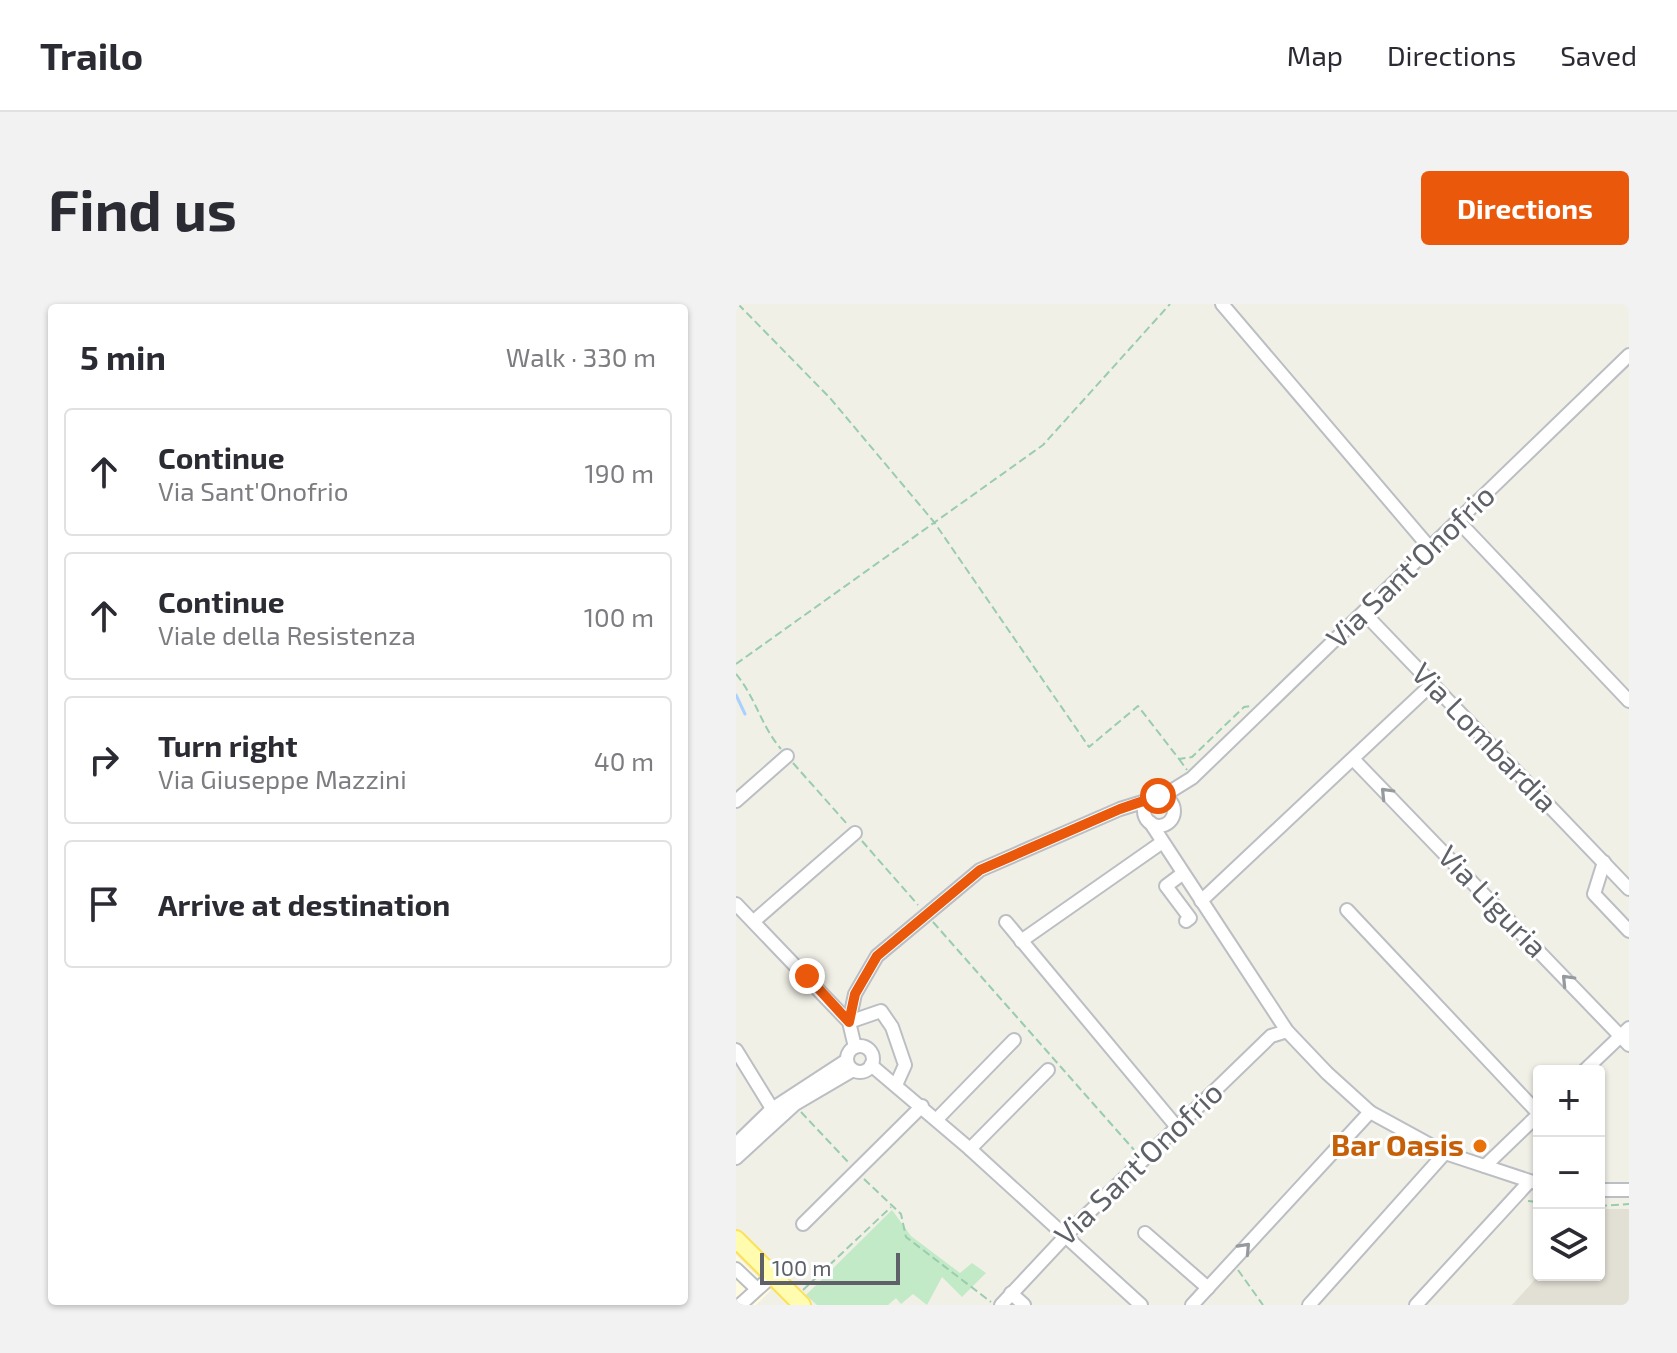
<!DOCTYPE html>
<meta charset="utf-8">
<style>
:root{--surface:#fff;--page:#f2f2f3;--text:#2b2b33;--muted:#7c7c81;--line:#e1e1e2;--accent:#ea580c}
body{margin:0;font-family:"Exo 2",sans-serif;background:var(--page);color:var(--text)}
.controls{position:absolute;right:24px;bottom:24px;display:grid;overflow:hidden;border-radius:8px;box-shadow:0 2px 6px #0004}
.controls button{width:72px;height:72px;display:grid;place-items:center;padding:0;border:0;border-bottom:2px solid var(--line);background:var(--surface);color:var(--text);font:40px sans-serif}
.scale{position:absolute;left:24px;bottom:20px;width:140px;box-sizing:border-box;padding-left:8px;border:4px solid #5e6268;border-top:0;font-size:22px;line-height:28px;white-space:nowrap;color:#5e6268;-webkit-text-stroke:6px #fff;paint-order:stroke}
.stop{position:absolute;width:24px;height:24px;margin:-18px;border:6px solid #ea580c;border-radius:50%;background:#fff}
.stop.end{background:#ea580c;border-color:#fff;box-shadow:0 2px 8px #0008}
.list{margin:0;padding:0;list-style:none}
h2{display:flex;justify-content:space-between;align-items:center;height:104px;margin:0;padding:0 32px;font-size:34px}
h2 small{font-size:26px;font-weight:400;color:var(--muted)}
.list li{display:grid;grid-template-columns:52px 1fr auto;gap:24px;align-items:center;box-sizing:border-box;height:128px;margin:0 16px 16px;padding:0 16px;border:2px solid var(--line);border-radius:8px}
.list b{display:block;font-size:30px;white-space:nowrap}
.list p{margin:0;font-size:26px;white-space:nowrap;color:var(--muted)}
.list em{font-size:26px;font-style:normal;color:var(--muted)}
.icon{flex:none;width:44px;height:44px;fill:none;stroke:currentColor;stroke-width:2;stroke-linecap:round;stroke-linejoin:round}
.map{position:relative;flex:none;width:893px;height:1001px;overflow:hidden;border-radius:8px}
header{display:flex;align-items:center;gap:48px;box-sizing:border-box;height:112px;padding:0 40px;background:var(--surface);border-bottom:2px solid var(--line)}
header strong{font-size:38px}
nav{display:flex;gap:44px;margin-inline-start:auto;font-size:28px}
.intro{display:flex;align-items:center;justify-content:space-between;box-sizing:border-box;height:192px;padding:0 48px}
h1{margin:0;font-size:56px}
.button{padding:20px 36px;border-radius:8px;background:var(--accent);color:#fff;font-size:28px;font-weight:700}
main{display:flex;gap:48px;padding:0 48px}
aside{flex:1;background:var(--surface);border-radius:8px;box-shadow:0 2px 6px #0004}
.map>svg:first-child{display:block}
.commercial{fill:#fffbdf}
.education{fill:#e2e0d5}
.green{fill:#c2eac7}
.lines{fill:none;stroke-linecap:round;stroke-linejoin:round}
.stream{stroke:#aad0ff;stroke-width:3}
.minor-casing{stroke:#bbbec3;stroke-width:16}
.major-casing{stroke:#fce056;stroke-width:20}
.path{stroke:#9accaf;stroke-width:2;stroke-dasharray:8 4;stroke-linecap:butt}
.minor{stroke:#fff;stroke-width:12}
.major{stroke:#fffbaf;stroke-width:16}
.oneway{stroke:#96999d}
.route{stroke:#ea580c;stroke-width:10}
.food-dot{fill:#e8710a;stroke:#fff;stroke-width:3}
.labels{text-anchor:middle;stroke-width:6;stroke-linejoin:round;paint-order:stroke}
.street-label{font-size:30px;fill:#5e6268;stroke:#fff}
.food-label{font-size:30px;font-weight:bold;fill:#c56008;stroke:#fff;text-anchor:end}
</style>
<header>
<strong>Trailo</strong>
<nav><a>Map</a><a>Directions</a><a>Saved</a></nav>
</header>
<div class="intro"><h1>Find us</h1><a class="button">Directions</a></div>
<main>
<aside>
<h2>5 min<small>Walk · 330 m</small></h2>
<ul class="list">
<li><svg class="icon" aria-label="ahead" viewBox="0 0 24 24"><path d="M12 20V5M6 11l6-6 6 6"/></svg><div><b>Continue</b><p>Via Sant'Onofrio</p></div><em>190 m</em></li>
<li><svg class="icon" aria-label="ahead" viewBox="0 0 24 24"><path d="M12 20V5M6 11l6-6 6 6"/></svg><div><b>Continue</b><p>Viale della Resistenza</p></div><em>100 m</em></li>
<li><svg class="icon" aria-label="right" viewBox="0 0 24 24"><path d="M7 20v-9h11M14 6l5 5-5 5"/></svg><div><b>Turn right</b><p>Via Giuseppe Mazzini</p></div><em>40 m</em></li>
<li><svg class="icon" aria-label="arrive" viewBox="0 0 24 24"><path d="M6 21V4h12l-3 4 3 4H6"/></svg><div><b>Arrive at destination</b></div></li>
</ul>
</aside>
<div class="map">
<svg width="893" height="1001" viewBox="0 0 893 1001">
<rect width="100%" height="100%" fill="#f1f0e7"/>
<polygon class="commercial" points="0,951 35,986 20,1001 0,1001"/>
<polygon class="education" points="863,905 893,905 893,1001 776,1001 803,971 863,971"/>
<polygon class="green" points="156,906 175,932 224,969 236,959 250,969 226,993 206,973 191,1001 177,990 165,1000 160,994 152,1001 81,1001 70,991"/>
<g class="lines">
<polyline class="stream" points="0,391 9,410"/>
<defs>
<g id="minor">
<polyline points="486,0 694,244"/>
<polyline points="723,218 893,397"/>
<polyline points="628,309 893,585"/>
<polyline points="618,456 893,741"/>
<polyline points="427,492 456,474 893,51"/>
<circle cx="423" cy="507" r="15"/>
<polyline points="0,497 51,452"/>
<polyline points="414,518 551,727 591,769 634,808 709,849 803,880"/>
<polyline points="868,558 858,590 893,627"/>
<polyline points="446,570 430,582 454,614 450,617"/>
<polyline points="465,597 696,380"/>
<polyline points="0,600 113,718 119,743"/>
<polyline points="611,606 803,810 749,862"/>
<polyline points="18,617 119,529"/>
<polyline points="270,618 440,822"/>
<polyline points="285,637 425,539"/>
<polyline points="113,718 119,690 141,652 244,566 384,505 413,496"/>
<polyline points="113,718 145,707 156,723 169,761 160,781"/>
<circle cx="124" cy="755" r="13"/>
<polyline points="0,746 40,811"/>
<polyline points="135,761 234,845 405,1001"/>
<polyline points="848,767 893,724"/>
<polyline points="201,815 278,736"/>
<polyline points="0,840 36,805 111,756"/>
<polyline points="234,845 312,766"/>
<polyline points="0,854 59,800 117,766"/>
<polyline points="863,886 893,886"/>
<polyline points="67,920 186,802"/>
<polyline points="409,929 472,984"/>
<polyline points="0,965 21,985"/>
<polyline points="275,989 288,1001"/>
<polyline points="4,1001 36,972"/>
<polyline points="265,1001 339,922 535,732 551,727"/>
<polyline points="456,1001 634,808"/>
<polyline points="573,1001 709,849"/>
<polyline points="680,1001 793,878"/>
</g>
<polyline id="major" points="0,935 66,1001"/>
</defs>
<use href="#minor" class="minor-casing"/>
<use href="#major" class="major-casing"/>
<g class="path">
<polyline points="2,0 94,94 198,218 353,443 402,402 443,455 456,453 508,403 515,402"/>
<polyline points="0,360 307,141 434,0"/>
<path d="M0,370C20,394 25,422 45,445"/>
<polyline points="443,455 451,466"/>
<polyline points="57,459 111,520"/>
<polyline points="126,537 182,601"/>
<polyline points="197,618 399,847"/>
<polyline points="65,808 113,859"/>
<polyline points="128,875 165,910 170,933 255,998"/>
<polyline points="792,897 803,898"/>
<polyline points="863,902 893,900"/>
<polyline points="502,966 527,1001"/>
<polyline points="67,986 155,903"/>
</g>
<use href="#minor" class="minor"/>
<use href="#major" class="major"/>
</g>
<defs><path id="oneway-chevron" d="M-2-3.5L2.5 0L-2 3.5" fill="none" stroke-width="1.6" stroke-linecap="round" stroke-linejoin="round" transform="scale(2)"/></defs>
<g class="oneway">
<use href="#oneway-chevron" transform="translate(650 489) rotate(-134)"/>
<use href="#oneway-chevron" transform="translate(831 676) rotate(-134)"/>
<use href="#oneway-chevron" transform="translate(509 944) rotate(-47)"/>
</g>
<g class="lines">
<polyline class="route" points="71,672 113,718 119,690 141,652 244,566 384,505 422,492"/>
</g>
<circle class="food-dot" cx="744" cy="842" r="8"/>
<g class="labels">
<g class="street-label">
<text transform="translate(675 263) rotate(-44)" y="10">Via Sant'Onofrio</text>
<text transform="translate(748 434) rotate(46)" y="10">Via Lombardia</text>
<text transform="translate(756 598) rotate(46)" y="10">Via Liguria</text>
<text transform="translate(403 860) rotate(-44)" y="10">Via Sant'Onofrio</text>
</g>
<g class="food-label">
<text x="728" y="852">Bar Oasis</text>
</g>
</g>
</svg>
<div class="controls">
<button>+</button>
<button>−</button>
<button><svg class="icon" aria-label="layers" viewBox="0 0 24 24"><path d="M12 4l9 5-9 5-9-5zM3 14l9 5 9-5"/></svg></button>
</div>
<div class="scale">100 m</div>
<div class="stop" style="left:422px;top:492px"></div>
<div class="stop end" style="left:71px;top:672px"></div>
</div>
</main>
